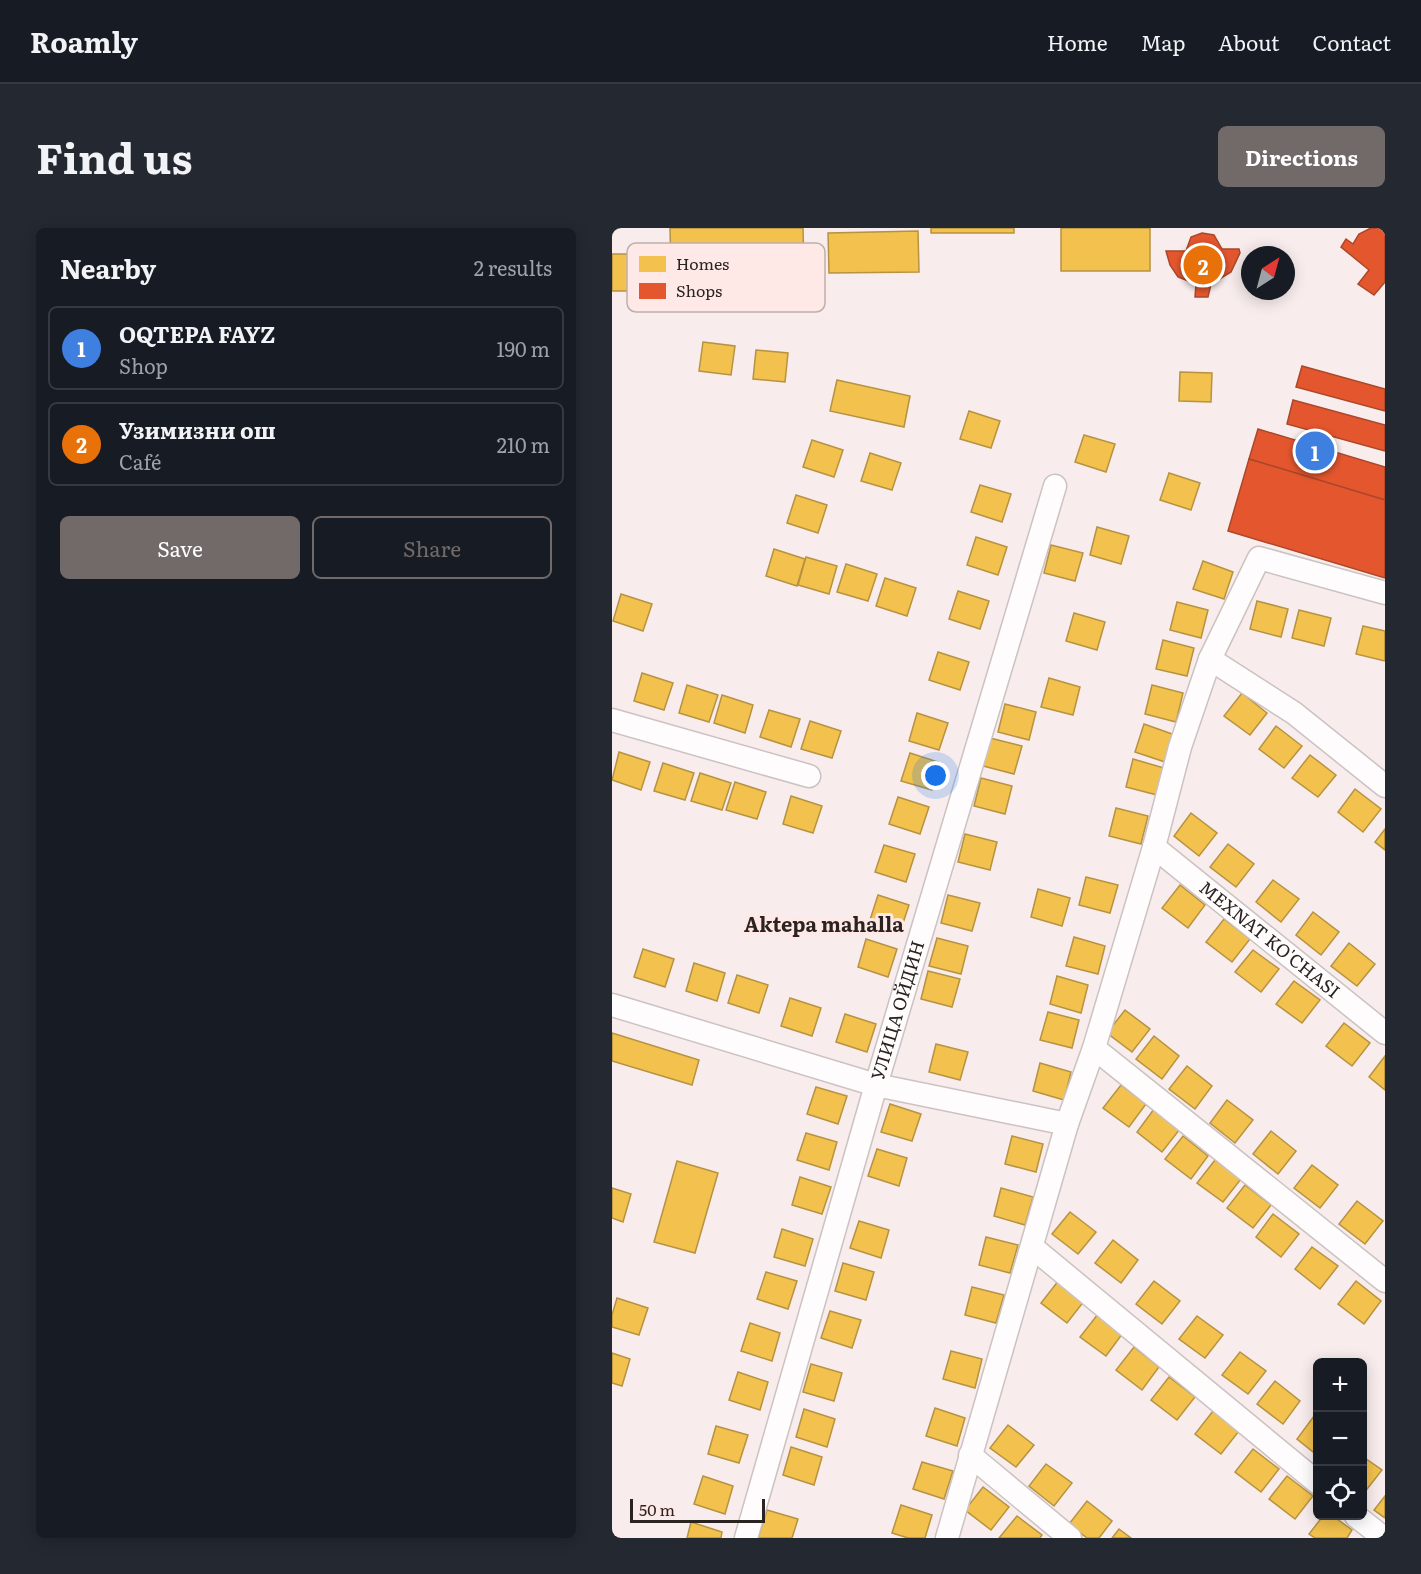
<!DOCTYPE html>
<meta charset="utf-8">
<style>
:root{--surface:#171b24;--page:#242831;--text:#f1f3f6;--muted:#9ea1a6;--line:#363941;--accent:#726a69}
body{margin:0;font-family:Literata,serif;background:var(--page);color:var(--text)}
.controls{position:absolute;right:18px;bottom:18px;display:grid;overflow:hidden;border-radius:9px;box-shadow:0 3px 15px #0003}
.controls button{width:54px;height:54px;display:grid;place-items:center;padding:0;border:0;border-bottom:2px solid var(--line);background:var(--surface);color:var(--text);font:30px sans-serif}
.compass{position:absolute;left:629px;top:18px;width:54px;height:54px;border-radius:50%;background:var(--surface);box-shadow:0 3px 15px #0003;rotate:36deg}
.scale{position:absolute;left:18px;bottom:15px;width:135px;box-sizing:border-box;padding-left:6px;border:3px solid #2a2322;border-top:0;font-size:16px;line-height:21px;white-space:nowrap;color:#2a2322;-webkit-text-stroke:4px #fee9e6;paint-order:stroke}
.you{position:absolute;left:324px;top:548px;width:21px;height:21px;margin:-15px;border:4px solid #fff;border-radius:50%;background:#1a73e8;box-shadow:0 0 0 9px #1a73e833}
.badge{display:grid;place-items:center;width:39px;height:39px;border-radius:50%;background:var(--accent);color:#fff;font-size:20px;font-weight:700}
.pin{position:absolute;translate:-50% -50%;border:3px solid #fff;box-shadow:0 2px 6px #0006}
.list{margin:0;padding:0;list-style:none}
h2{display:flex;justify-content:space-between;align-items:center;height:78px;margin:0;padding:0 24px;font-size:26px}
h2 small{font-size:20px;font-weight:400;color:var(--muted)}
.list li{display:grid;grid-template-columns:39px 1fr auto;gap:18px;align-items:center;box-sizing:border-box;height:84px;margin:0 12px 12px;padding:0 12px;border:2px solid var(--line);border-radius:9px}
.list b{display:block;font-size:22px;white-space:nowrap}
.list p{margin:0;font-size:20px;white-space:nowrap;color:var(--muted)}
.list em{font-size:20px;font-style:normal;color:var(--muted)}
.actions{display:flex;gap:12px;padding:18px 24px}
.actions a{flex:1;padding:14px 0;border:2px solid var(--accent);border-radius:9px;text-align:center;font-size:21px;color:var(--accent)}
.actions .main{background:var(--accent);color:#fff}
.icon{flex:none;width:33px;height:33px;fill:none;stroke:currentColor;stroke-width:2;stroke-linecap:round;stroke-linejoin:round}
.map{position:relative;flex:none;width:773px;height:1310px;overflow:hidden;border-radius:9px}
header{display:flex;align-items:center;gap:36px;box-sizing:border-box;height:84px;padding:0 30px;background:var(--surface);border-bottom:2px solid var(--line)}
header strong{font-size:28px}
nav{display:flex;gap:33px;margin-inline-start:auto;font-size:21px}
.intro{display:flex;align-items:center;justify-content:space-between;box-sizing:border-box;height:144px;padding:0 36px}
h1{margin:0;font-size:42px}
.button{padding:15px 27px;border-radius:9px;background:var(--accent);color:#fff;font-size:21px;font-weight:700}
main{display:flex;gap:36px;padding:0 36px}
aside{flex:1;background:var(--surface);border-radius:9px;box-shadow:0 3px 15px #0003}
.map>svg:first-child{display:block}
.homes{fill:#f2c14e;stroke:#b69241;stroke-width:1.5}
.shops{fill:#e4572e;stroke:#ac472a;stroke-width:1.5}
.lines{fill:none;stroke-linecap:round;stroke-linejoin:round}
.minor-casing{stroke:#cbc2c1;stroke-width:25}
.minor{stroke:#fefcfc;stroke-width:22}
.labels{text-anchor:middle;stroke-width:6;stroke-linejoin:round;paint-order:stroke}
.street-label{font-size:18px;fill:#2a2322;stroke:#fee9e6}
.neighbourhood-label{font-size:20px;font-weight:bold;fill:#2a2322;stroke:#fee9e6}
.key{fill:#fee9e6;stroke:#beaeab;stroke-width:1.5}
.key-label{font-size:16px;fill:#2a2322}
</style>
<header>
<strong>Roamly</strong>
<nav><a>Home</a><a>Map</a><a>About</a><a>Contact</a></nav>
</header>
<div class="intro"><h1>Find us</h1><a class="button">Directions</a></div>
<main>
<aside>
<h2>Nearby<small>2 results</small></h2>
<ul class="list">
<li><span class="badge" style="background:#3f7fe0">1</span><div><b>OQTEPA FAYZ</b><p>Shop</p></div><em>190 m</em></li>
<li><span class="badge" style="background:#e8710a">2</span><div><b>Узимизни ош</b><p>Café</p></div><em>210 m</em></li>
</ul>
<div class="actions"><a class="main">Save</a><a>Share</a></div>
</aside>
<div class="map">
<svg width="773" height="1310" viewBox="0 0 773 1310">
<rect width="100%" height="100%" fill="#f8edec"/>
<g class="homes">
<polygon points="58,0 191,0 192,41 59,44"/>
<rect x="319" y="0" width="83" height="5"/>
<rect x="449" y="0" width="89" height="43"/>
<polygon points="306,3 307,44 217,45 216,5"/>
<rect x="0" y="26" width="31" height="37"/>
<polygon points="91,114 123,118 119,147 87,143"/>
<polygon points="144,122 176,125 173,154 141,151"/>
<polygon points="568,144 600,145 599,174 567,173"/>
<polygon points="225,152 298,168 292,199 218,183"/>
<polygon points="357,183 388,193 379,220 348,211"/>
<polygon points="472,207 503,216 494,244 463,234"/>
<polygon points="200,212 231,222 222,249 191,239"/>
<polygon points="258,225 289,235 280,262 249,253"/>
<polygon points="557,245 588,255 579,282 548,272"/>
<polygon points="368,257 399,266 390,294 359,284"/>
<polygon points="184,267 215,277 206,305 175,295"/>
<polygon points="485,299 517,308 509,336 478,327"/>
<polygon points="364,309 395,319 386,347 355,337"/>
<polygon points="439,317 471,325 463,353 432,345"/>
<polygon points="162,321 193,331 185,358 154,348"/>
<polygon points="194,329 225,338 217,366 186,357"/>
<polygon points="591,333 621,344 612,371 581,361"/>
<polygon points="234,336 265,346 256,373 225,364"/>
<polygon points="273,350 304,360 295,388 264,378"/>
<polygon points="346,363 377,373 368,401 337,391"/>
<polygon points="9,366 40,376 31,403 1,393"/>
<polygon points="645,373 676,381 669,409 638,401"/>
<polygon points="565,374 596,382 589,410 558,402"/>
<polygon points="687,382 719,390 712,418 680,410"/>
<polygon points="462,385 493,394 485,422 454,413"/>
<polygon points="751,398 773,403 773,433 744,426"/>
<polygon points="551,412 582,420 575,448 544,441"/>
<polygon points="326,424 357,434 348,462 317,452"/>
<polygon points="30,445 61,455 52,482 22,473"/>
<polygon points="437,450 468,459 461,487 429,479"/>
<polygon points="75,457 106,467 97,494 67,485"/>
<polygon points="540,457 571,465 564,494 533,486"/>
<polygon points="630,465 655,485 638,507 612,488"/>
<polygon points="110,467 141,477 133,505 102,495"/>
<polygon points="393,476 424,484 417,512 386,504"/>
<polygon points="157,482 188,491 179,519 148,509"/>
<polygon points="305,485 336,495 327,522 297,513"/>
<polygon points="198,493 229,503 220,530 189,521"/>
<polygon points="532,496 563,507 553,534 523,524"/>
<polygon points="664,498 690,518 672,540 647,521"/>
<polygon points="378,510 410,518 402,546 371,538"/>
<polygon points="7,524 38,534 29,562 0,552"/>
<polygon points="298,525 329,535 320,562 289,553"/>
<polygon points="698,527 724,547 706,569 680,550"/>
<polygon points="521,531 552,540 545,567 514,559"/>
<polygon points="51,535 82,545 73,572 42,563"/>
<polygon points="88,545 119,555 110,582 79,573"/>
<polygon points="369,550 400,558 393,586 362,578"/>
<polygon points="123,554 154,564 145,591 114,582"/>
<polygon points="743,561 769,581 751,604 726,584"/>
<polygon points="179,568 210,578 201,605 171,596"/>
<polygon points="286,569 317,579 308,606 277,596"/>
<polygon points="504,580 536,588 529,616 497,608"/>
<polygon points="579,585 605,605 587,628 562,608"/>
<polygon points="773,601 773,622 763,614"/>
<polygon points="353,606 385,614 378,642 346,634"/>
<polygon points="616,616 642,636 624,659 598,639"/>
<polygon points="272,617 303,626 294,654 263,644"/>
<polygon points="474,649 506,657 498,685 467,677"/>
<polygon points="661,652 687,671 669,694 644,674"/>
<polygon points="568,657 593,677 576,700 550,680"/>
<polygon points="426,661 458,670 450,698 419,689"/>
<polygon points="266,667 297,677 288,704 257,695"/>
<polygon points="336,667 368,675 360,703 329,695"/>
<polygon points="701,684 727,704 709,727 684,707"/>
<polygon points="612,691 638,711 620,734 594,714"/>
<polygon points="462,709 493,718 486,746 454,738"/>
<polygon points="325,710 356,718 349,746 317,738"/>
<polygon points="254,711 285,721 276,749 246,739"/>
<polygon points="737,715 763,736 745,758 719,738"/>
<polygon points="31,721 62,731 53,759 22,749"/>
<polygon points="641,722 667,741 649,764 623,744"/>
<polygon points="82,735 113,745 105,773 74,763"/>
<polygon points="316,743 348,751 340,779 309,771"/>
<polygon points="125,747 156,757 147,785 116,775"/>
<polygon points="445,748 476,757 469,785 438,776"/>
<polygon points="682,753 708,772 690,795 664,776"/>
<polygon points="178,770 209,780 200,808 169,798"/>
<polygon points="513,782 538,801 520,824 495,805"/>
<polygon points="436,784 467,792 460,820 428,812"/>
<polygon points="233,786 264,796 255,824 224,814"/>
<polygon points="732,795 758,815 740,838 714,818"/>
<polygon points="0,805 87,832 80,857 0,833"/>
<polygon points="542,808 567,828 550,851 524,831"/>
<polygon points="324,816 356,824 348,852 317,844"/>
<polygon points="773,828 773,862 757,849"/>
<polygon points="428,835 459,844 452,872 421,863"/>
<polygon points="575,838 600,858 583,881 557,861"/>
<polygon points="509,857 534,876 517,899 491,880"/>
<polygon points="204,859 235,868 226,896 195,886"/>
<polygon points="615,872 641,892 623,915 598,895"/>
<polygon points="278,876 309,886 300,913 269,904"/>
<polygon points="542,881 568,901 550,924 525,904"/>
<polygon points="659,903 684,923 666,946 641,926"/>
<polygon points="194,905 225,914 217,942 185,932"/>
<polygon points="400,908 431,916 424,944 393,936"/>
<polygon points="571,908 596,928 579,951 553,931"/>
<polygon points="265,921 295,930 287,958 256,948"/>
<polygon points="603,932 629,951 611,974 585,955"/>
<polygon points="65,933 106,945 83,1025 42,1014"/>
<polygon points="700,937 726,957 708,980 682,960"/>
<polygon points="188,949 219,959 210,986 180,977"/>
<polygon points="633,957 659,977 641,1000 615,980"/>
<polygon points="0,960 19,966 11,994 0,990"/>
<polygon points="389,960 421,969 413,997 382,988"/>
<polygon points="745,973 771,993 753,1016 727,996"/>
<polygon points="458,984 484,1004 466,1026 440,1006"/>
<polygon points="661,986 687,1006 669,1029 644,1009"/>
<polygon points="247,993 277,1002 269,1030 238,1020"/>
<polygon points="170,1001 201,1011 193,1038 162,1029"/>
<polygon points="374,1009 406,1017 398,1045 367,1037"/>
<polygon points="501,1012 526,1032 509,1055 483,1035"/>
<polygon points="700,1019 726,1038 708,1061 683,1041"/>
<polygon points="231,1035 262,1044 254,1072 223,1063"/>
<polygon points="154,1044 185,1053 176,1081 145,1071"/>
<polygon points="447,1052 473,1072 455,1095 429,1075"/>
<polygon points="542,1053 568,1073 550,1096 524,1076"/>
<polygon points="744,1053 769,1073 752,1096 726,1076"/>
<polygon points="360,1059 392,1067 384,1095 353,1087"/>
<polygon points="5,1070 36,1080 27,1107 0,1099 0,1087"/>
<polygon points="218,1083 249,1092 240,1120 209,1110"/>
<polygon points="486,1086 511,1105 494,1128 468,1109"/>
<polygon points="585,1088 611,1107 593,1130 567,1111"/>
<polygon points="138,1095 168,1105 160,1133 129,1123"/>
<polygon points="522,1119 547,1139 530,1162 504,1142"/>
<polygon points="339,1123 370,1131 363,1160 331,1151"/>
<polygon points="628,1124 654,1143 636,1166 610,1147"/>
<polygon points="0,1125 18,1131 10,1158 0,1155"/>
<polygon points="199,1136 230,1145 222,1173 191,1164"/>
<polygon points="126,1144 156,1154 148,1182 117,1172"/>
<polygon points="557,1149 583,1169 565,1192 539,1172"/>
<polygon points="663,1153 688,1173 671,1196 645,1176"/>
<polygon points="323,1180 353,1190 345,1218 314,1208"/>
<polygon points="192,1181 223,1191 215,1219 184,1209"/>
<polygon points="601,1183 627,1203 609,1226 583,1206"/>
<polygon points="702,1188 706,1191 706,1228 685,1211"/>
<polygon points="396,1197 422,1217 404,1239 378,1220"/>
<polygon points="104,1198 136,1207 127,1235 96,1226"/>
<polygon points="179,1219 210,1229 202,1257 171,1247"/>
<polygon points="641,1221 667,1241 649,1264 623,1244"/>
<polygon points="750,1228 770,1242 752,1265 750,1264"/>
<polygon points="310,1234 341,1243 332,1271 301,1261"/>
<polygon points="434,1236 460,1255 442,1278 417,1258"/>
<polygon points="91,1248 121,1258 113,1286 82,1276"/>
<polygon points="675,1248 701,1268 683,1291 657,1271"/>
<polygon points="371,1259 397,1279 379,1302 353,1282"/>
<polygon points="773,1268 773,1290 762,1282"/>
<polygon points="475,1273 500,1293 487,1310 475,1310 457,1296"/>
<polygon points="289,1277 320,1287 313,1310 296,1310 280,1305"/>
<polygon points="155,1282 186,1291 180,1310 146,1310"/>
<polygon points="405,1288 430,1307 428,1310 387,1310"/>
<polygon points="711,1288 721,1288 740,1302 735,1310 703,1310 697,1306"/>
<polygon points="79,1294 110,1304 109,1310 75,1310"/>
<polygon points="507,1301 519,1310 500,1310"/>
</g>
<g class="shops">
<polygon points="759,0 773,0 773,54 762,67 746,56 757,42 729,19 734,11 741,16 747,6"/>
<polygon points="590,5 602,7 610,21 627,21 628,25 619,44 599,56 596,69 583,69 584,56 566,49 558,37 554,23 574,23 579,9"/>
<polygon points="690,138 773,161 773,183 684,159"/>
<polygon points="681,172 773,197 773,223 675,196"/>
<polygon points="646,201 773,239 773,272 637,231"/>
<polygon points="637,231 773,272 773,350 616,303"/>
</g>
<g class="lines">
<defs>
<g id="minor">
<polyline points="598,431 682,485 773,558"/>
<polyline points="0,492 197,548"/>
<path id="s1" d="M542,619L773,805"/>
<polyline points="0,777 264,857 455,896"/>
<polyline points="482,820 773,1053"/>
<polyline points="420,1019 706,1255"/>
<polyline points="358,1227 458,1310"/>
<polyline points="744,1288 772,1310"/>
<path id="s2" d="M134,1310L264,857L443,258"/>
<polyline points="335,1310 455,896 482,820 542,619 568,519 598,431 647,330 773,365"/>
</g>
</defs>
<use href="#minor" class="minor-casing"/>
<use href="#minor" class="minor"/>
</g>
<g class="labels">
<g class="street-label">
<text dy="6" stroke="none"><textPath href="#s1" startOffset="148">MEXNAT KO'CHASI</textPath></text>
<text dy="6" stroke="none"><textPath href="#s2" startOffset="549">УЛИЦА ОЙДИН</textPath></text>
</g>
<g class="neighbourhood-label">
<text x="212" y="704">Aktepa mahalla</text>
</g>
</g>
<rect x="15" y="15" width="198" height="69" rx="9" class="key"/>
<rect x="27" y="28" width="27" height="16" fill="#f2c14e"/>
<rect x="27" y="55" width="27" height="16" fill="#e4572e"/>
<g class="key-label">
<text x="64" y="42">Homes</text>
<text x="64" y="69">Shops</text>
</g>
</svg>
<div class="controls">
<button>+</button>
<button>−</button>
<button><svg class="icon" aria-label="locate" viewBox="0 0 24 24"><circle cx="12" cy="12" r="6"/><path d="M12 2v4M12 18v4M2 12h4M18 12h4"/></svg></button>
</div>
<svg class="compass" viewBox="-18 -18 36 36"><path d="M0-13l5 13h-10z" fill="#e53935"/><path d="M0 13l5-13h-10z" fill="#9ea1a6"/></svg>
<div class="scale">50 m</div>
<div class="you"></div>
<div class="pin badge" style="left:703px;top:223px;background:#3f7fe0">1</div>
<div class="pin badge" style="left:591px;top:37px;background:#e8710a">2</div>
</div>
</main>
